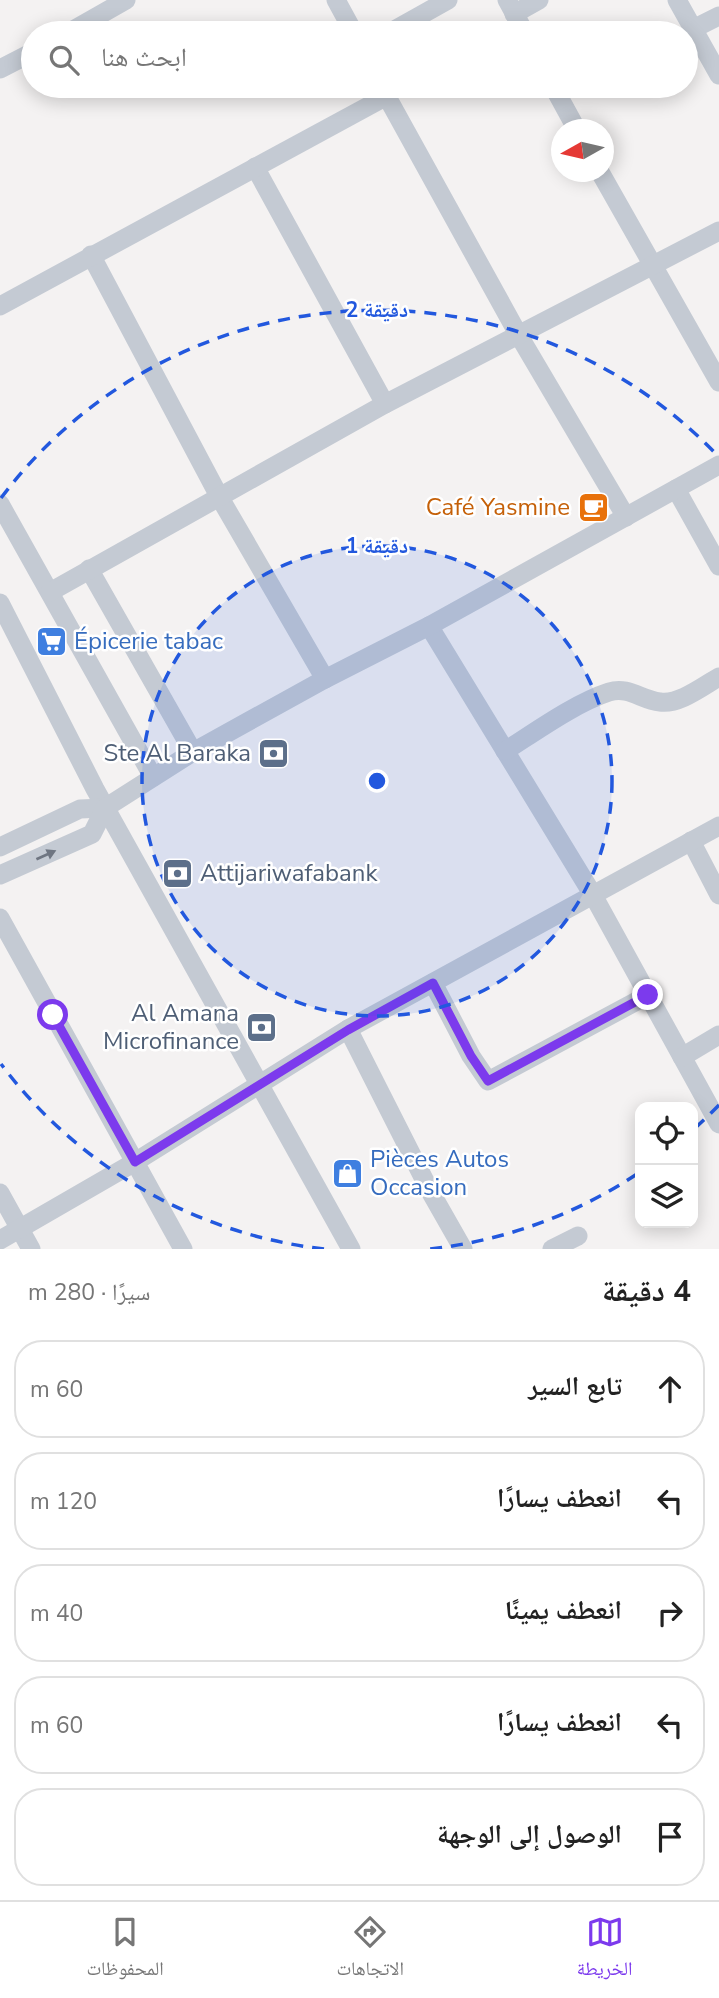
<!DOCTYPE html>
<html lang="ar">
<meta charset="utf-8">
<style>
:root{--surface:#fff;--page:#f2f2f2;--text:#222;--muted:#767676;--line:#e0e0e0;--accent:#7c3aed}
body{margin:0;font-family:"Nunito Sans","Noto Naskh Arabic",sans-serif;background:var(--page);color:var(--text);direction:rtl}
.controls{position:absolute;right:21px;bottom:21px;display:grid;overflow:hidden;border-radius:14px;box-shadow:0 4px 18px #0003}
.controls button{width:63px;height:63px;display:grid;place-items:center;padding:0;border:0;border-bottom:2px solid var(--line);background:var(--surface);color:var(--text);font:35px sans-serif}
.compass{position:absolute;left:551px;top:119px;width:63px;height:63px;border-radius:50%;background:var(--surface);box-shadow:0 4px 18px #0003;rotate:262deg}
.stop{position:absolute;width:21px;height:21px;margin:-16px;border:5px solid #7c3aed;border-radius:50%;background:#fff}
.stop.end{background:#7c3aed;border-color:#fff;box-shadow:0 2px 7px #0008}
.list{margin:0;padding:0;list-style:none}
h2{display:flex;justify-content:space-between;align-items:center;height:91px;margin:0;padding:0 28px;font-size:30px}
h2 small{font-size:23px;font-weight:400;color:var(--muted)}
.list li{display:grid;grid-template-columns:46px 1fr auto;gap:21px;align-items:center;box-sizing:border-box;height:98px;margin:0 14px 14px;padding:0 14px;border:2px solid var(--line);border-radius:28px}
.list b{display:block;font-size:26px;white-space:nowrap}
.list em{font-size:23px;font-style:normal;color:var(--muted)}
.icon{flex:none;width:38px;height:38px;fill:none;stroke:currentColor;stroke-width:2;stroke-linecap:round;stroke-linejoin:round}
.map{position:relative;flex:none;width:719px;height:1249px;overflow:hidden;direction:ltr}
.search{position:absolute;background:var(--surface);box-shadow:0 4px 18px #0003;left:21px;right:21px;top:21px;height:77px;display:flex;align-items:center;gap:18px;box-sizing:border-box;padding:0 24px;border-radius:38px;color:var(--muted);font-size:26px}
.sheet{height:651px;background:var(--surface)}
nav{display:flex;justify-content:space-around;align-items:center;box-sizing:border-box;height:98px;border-top:2px solid var(--line);background:var(--surface);font-size:19px;color:var(--muted)}
nav a{display:grid;justify-items:center;gap:4px}
nav .on{color:var(--accent)}
.map>svg:first-child{display:block}
.lines{fill:none;stroke-linecap:round;stroke-linejoin:round}
.minor{stroke:#c4cad3;stroke-width:19}
.oneway{fill:#6f7682}
.route{stroke:#7c3aed;stroke-width:9}
.ring{fill:none;stroke:#2258de;stroke-width:3.5;stroke-dasharray:12 9}
.labels{text-anchor:middle;stroke-width:5;stroke-linejoin:round;paint-order:stroke}
.food-label{font-size:24px;fill:#c56008;stroke:#fff;text-anchor:end}
.shop-label{font-size:24px;fill:#366cbe;stroke:#fff;text-anchor:start}
.service-label{font-size:24px;fill:#4e5e75;stroke:#fff;text-anchor:end}
.centre{fill:#2258de;stroke:#fff;stroke-width:3.5}
.ring-label{font-size:21px;text-anchor:middle;font-weight:bold;fill:#2258de;stroke:#fff;stroke-width:5;stroke-linejoin:round;paint-order:stroke}
</style>
<div class="map">
<svg width="719" height="1249" viewBox="0 0 719 1249">
<rect width="100%" height="100%" fill="#f4f2f2"/>
<g class="lines">
<g class="minor">
<polyline points="336,0 354,33"/>
<polyline points="507,0 525,33"/>
<polyline points="677,0 719,75"/>
<polyline points="514,14 539,0"/>
<polyline points="693,29 719,16"/>
<polyline points="68,33 126,0"/>
<polyline points="389,33 448,0"/>
<polyline points="0,69 33,52"/>
<polyline points="381,86 518,334 626,517"/>
<polyline points="553,86 577,130"/>
<polyline points="255,167 385,404"/>
<polyline points="600,172 719,382"/>
<polyline points="91,255 220,498 325,679"/>
<polyline points="0,306 387,96"/>
<polyline points="676,489 719,566"/>
<polyline points="0,504 153,777"/>
<polyline points="89,569 193,752"/>
<polyline points="50,592 385,404 719,231"/>
<polyline points="0,603 95,789 351,1249"/>
<polyline points="429,626 593,895 719,1124"/>
<path d="M505,751C535,732 575,703 609,692C629,686 641,700 660,702C679,705 703,686 719,677"/>
<polyline points="691,841 719,895"/>
<polyline points="0,847 80,809 105,808"/>
<polyline points="0,875 92,834 105,808 193,752 325,679 429,626 719,465"/>
<polyline points="0,918 183,1249"/>
<polyline points="433,983 471,1056 488,1081 648,995"/>
<polyline points="348,1029 430,1191 463,1249"/>
<polyline points="682,1057 719,1035"/>
<polyline points="0,1193 31,1249"/>
<polyline points="0,1240 135,1162 348,1029 719,826"/>
<polyline points="552,1249 578,1236"/>
</g>
</g>
<defs><path id="oneway-solid" d="M-6-.8H1V-3.2L6.5 0L1 3.2V.8H-6Z" transform="scale(1.75)"/></defs>
<use class="oneway" href="#oneway-solid" transform="translate(46 855) rotate(-24)"/>
<g class="lines">
<polyline class="route" points="53,1015 135,1162 348,1030 433,983 471,1056 488,1081 648,995"/>
</g>
<circle cx="377" cy="781" r="235" fill="#2258de" fill-opacity=".12"/>
<g class="ring">
<circle cx="377" cy="781" r="235"/>
<path d="M719 1105A471 471 0 0 1 695 1128M637 1174A471 471 0 0 1 430 1249M324 1249A471 471 0 0 1 1 1064M1 498A471 471 0 0 1 719 457"/>
</g>
<defs>
<symbol id="cafe-square" viewBox="-11 -11 22 22"><rect x="-9" y="-9" width="18" height="18" rx="4" fill="#e8710a" stroke="#fff"/><path d="M-5.5-4.5H6V0H3Q3 3.5 0 3.5H-2.5Q-5.5 3.5-5.5 0ZM3-3.2v2h1.7v-2ZM-6 4.5H4V6H-6Z" fill="#fff"/></symbol>
<symbol id="supermarket-square" viewBox="-11 -11 22 22"><rect x="-9" y="-9" width="18" height="18" rx="4" fill="#3f7fe0" stroke="#fff"/><path d="M-6-5.5h2.5l.6 2H6L4.5 2H-2.5L-4.4-4H-6ZM-1.5 3.2a1.3 1.3 0 1 0 .1 0ZM3 3.2a1.3 1.3 0 1 0 .1 0Z" fill="#fff"/></symbol>
<symbol id="bank-square" viewBox="-11 -11 22 22"><rect x="-9" y="-9" width="18" height="18" rx="4" fill="#5c6f8a" stroke="#fff"/><path d="M-6-4H6V4H-6ZM0-2.3a2.3 2.3 0 1 0 0 4.6a2.3 2.3 0 1 0 0-4.6Z" fill="#fff"/></symbol>
<symbol id="shop-square" viewBox="-11 -11 22 22"><rect x="-9" y="-9" width="18" height="18" rx="4" fill="#3f7fe0" stroke="#fff"/><path d="M-5-2.5h2.3a2.7 3.5 0 0 1 5.4 0H5L5.5 6h-11ZM-1.5-2.5h3a1.5 2.3 0 0 0-3 0Z" fill="#fff"/></symbol>
</defs>
<g fill-rule="evenodd">
<use href="#cafe-square" x="576" y="490" width="35" height="35"/>
<use href="#supermarket-square" x="34" y="624" width="35" height="35"/>
<use href="#bank-square" x="256" y="736" width="35" height="35"/>
<use href="#bank-square" x="160" y="856" width="35" height="35"/>
<use href="#bank-square" x="244" y="1010" width="35" height="35"/>
<use href="#shop-square" x="330" y="1156" width="35" height="35"/>
</g>
<g class="labels">
<g class="food-label">
<text x="570" y="515">Café Yasmine</text>
</g>
<g class="shop-label">
<text x="74" y="649">Épicerie tabac</text>
<text x="370" y="1167">Pièces Autos<tspan x="370" dy="28">Occasion</tspan></text>
</g>
<g class="service-label">
<text x="251" y="761">Ste Al Baraka</text>
<text x="200" y="881" text-anchor="start">Attijariwafabank</text>
<text x="239" y="1021">Al Amana<tspan x="239" dy="28">Microfinance</tspan></text>
</g>
</g>
<circle cx="377" cy="781" r="10" class="centre"/>
<g class="ring-label">
<text x="377" y="317">2 دقيقة</text>
<text x="377" y="553">1 دقيقة</text>
</g>
</svg>
<div class="controls">
<button><svg class="icon" aria-label="locate" viewBox="0 0 24 24"><circle cx="12" cy="12" r="6"/><path d="M12 2v4M12 18v4M2 12h4M18 12h4"/></svg></button>
<button><svg class="icon" aria-label="layers" viewBox="0 0 24 24"><path d="M12 4l9 5-9 5-9-5zM3 14l9 5 9-5"/></svg></button>
</div>
<svg class="compass" viewBox="-18 -18 36 36"><path d="M0-13l5 13h-10z" fill="#e53935"/><path d="M0 13l5-13h-10z" fill="#767676"/></svg>
<div class="stop" style="left:53px;top:1015px"></div>
<div class="stop end" style="left:648px;top:995px"></div>
<div class="search"><svg class="icon" aria-label="search" viewBox="0 0 24 24"><circle cx="10" cy="10" r="6"/><path d="M15 15l6 6"/></svg>ابحث هنا</div>
</div>
<section class="sheet">
<h2>4 دقيقة<small>سيرًا · 280 m</small></h2>
<ul class="list">
<li><svg class="icon" aria-label="ahead" viewBox="0 0 24 24"><path d="M12 20V5M6 11l6-6 6 6"/></svg><div><b>تابع السير</b></div><em>60 m</em></li>
<li><svg class="icon" aria-label="left" viewBox="0 0 24 24"><path d="M17 20v-9H6M10 6l-5 5 5 5"/></svg><div><b>انعطف يسارًا</b></div><em>120 m</em></li>
<li><svg class="icon" aria-label="right" viewBox="0 0 24 24"><path d="M7 20v-9h11M14 6l5 5-5 5"/></svg><div><b>انعطف يمينًا</b></div><em>40 m</em></li>
<li><svg class="icon" aria-label="left" viewBox="0 0 24 24"><path d="M17 20v-9H6M10 6l-5 5 5 5"/></svg><div><b>انعطف يسارًا</b></div><em>60 m</em></li>
<li><svg class="icon" aria-label="arrive" viewBox="0 0 24 24"><path d="M6 21V4h12l-3 4 3 4H6"/></svg><div><b>الوصول إلى الوجهة</b></div></li>
</ul>
</section>
<nav>
<a class="on"><svg class="icon" aria-label="map" viewBox="0 0 24 24"><path d="M3 6l6-2 6 2 6-2v14l-6 2-6-2-6 2zM9 4v14M15 6v14"/></svg>الخريطة</a>
<a><svg class="icon" aria-label="directions" viewBox="0 0 24 24"><path d="M12 3l9 9-9 9-9-9zM9 14v-3h6M13 9l2 2-2 2"/></svg>الاتجاهات</a>
<a><svg class="icon" aria-label="saved" viewBox="0 0 24 24"><path d="M7 4h10v16l-5-4-5 4z"/></svg>المحفوظات</a>
</nav>
